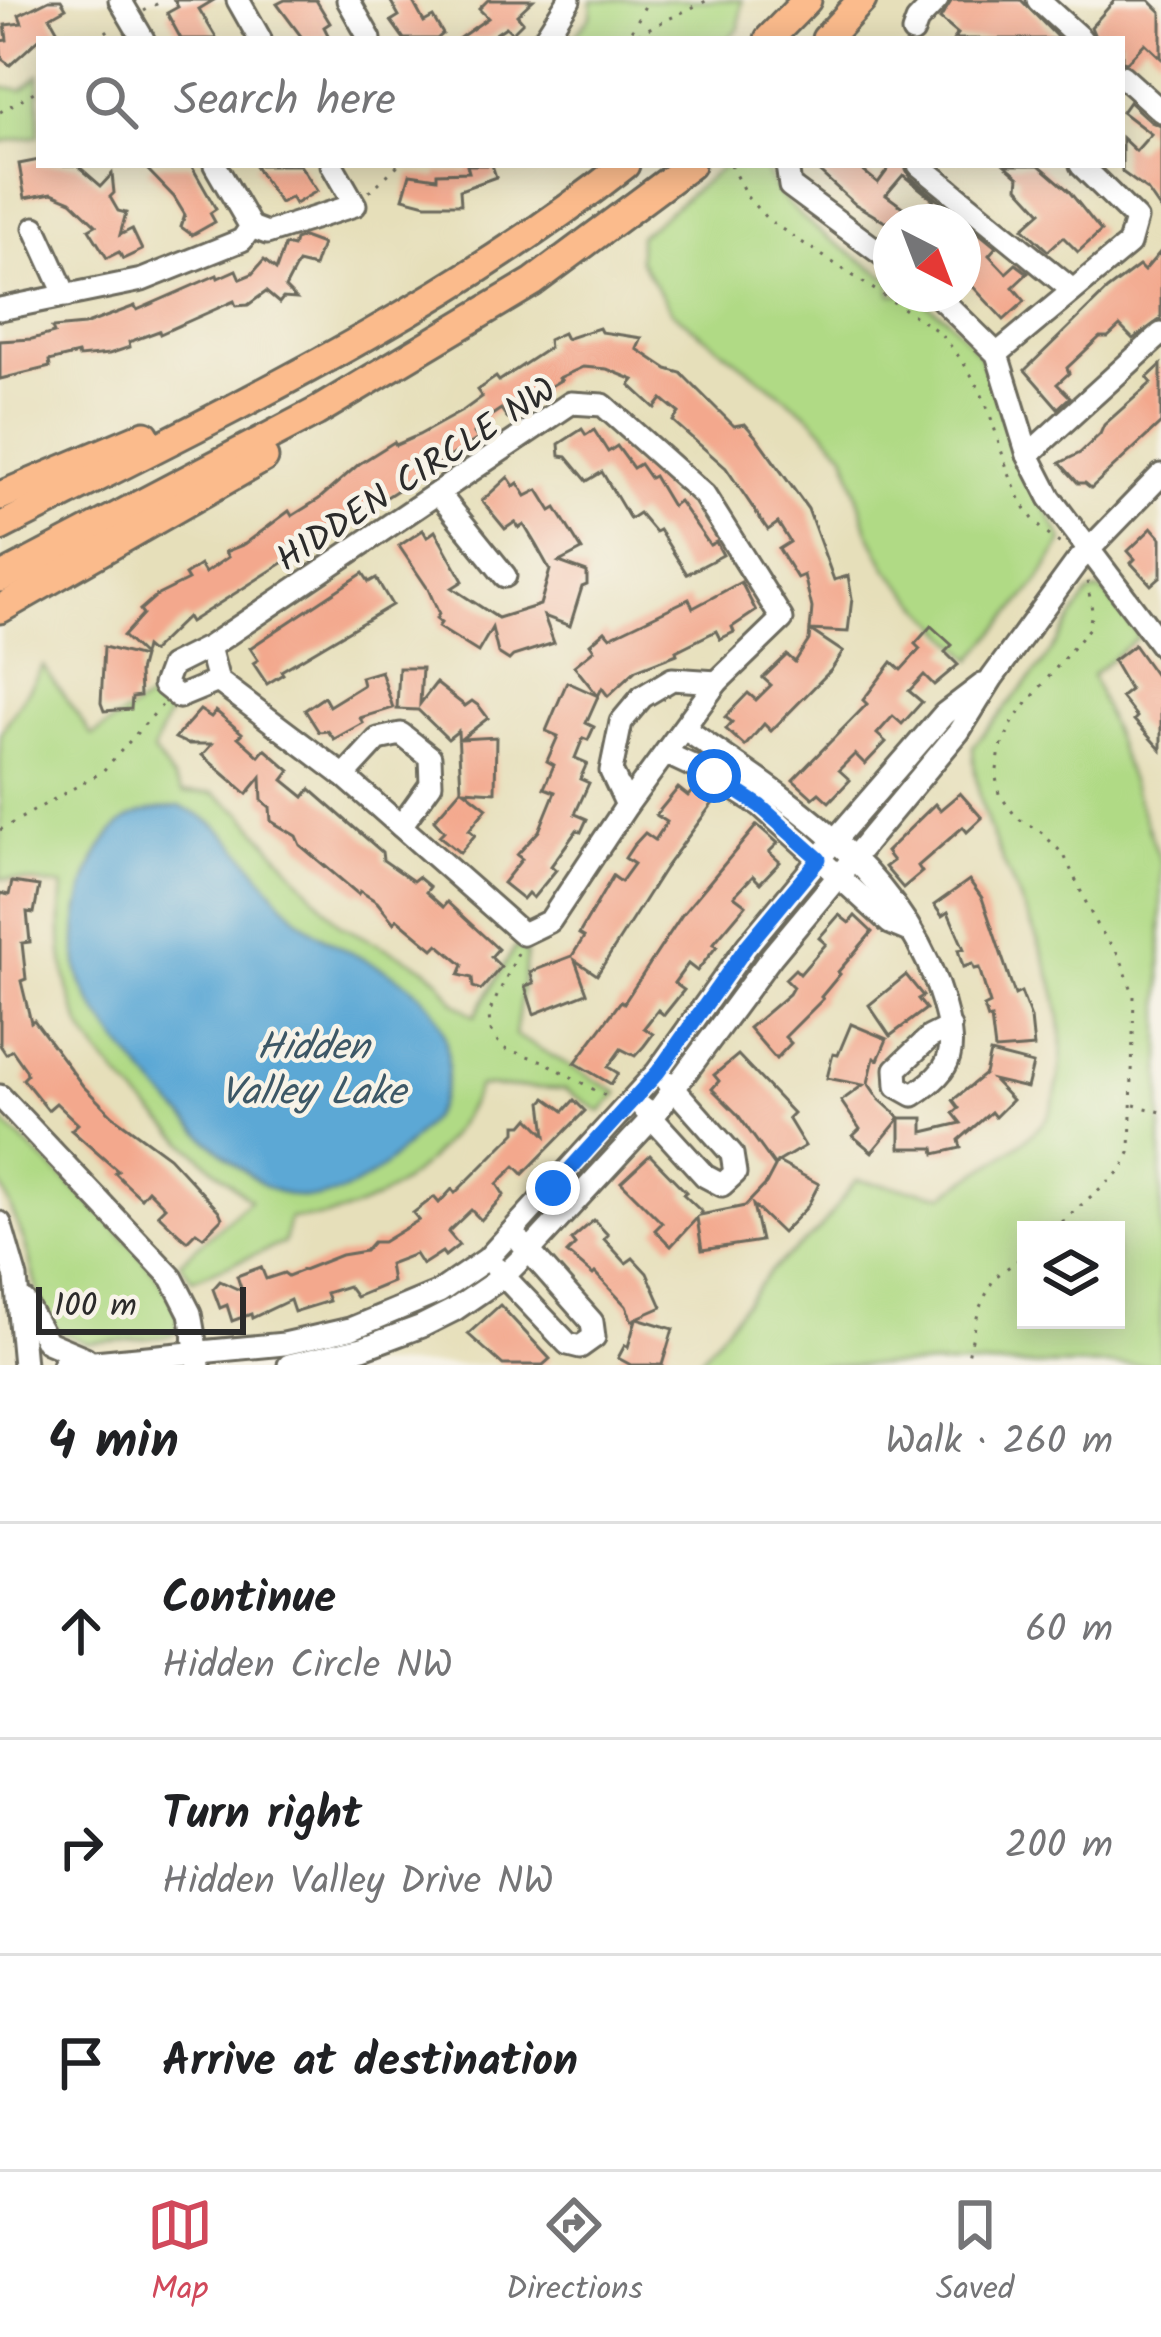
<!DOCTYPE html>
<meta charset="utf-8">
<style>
:root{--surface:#fff;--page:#f2f2f2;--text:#202124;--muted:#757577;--line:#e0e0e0;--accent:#d1495b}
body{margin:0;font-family:Kalam,sans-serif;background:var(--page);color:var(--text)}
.controls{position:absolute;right:36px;bottom:36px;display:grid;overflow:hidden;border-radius:0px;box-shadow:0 6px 30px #0003}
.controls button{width:108px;height:108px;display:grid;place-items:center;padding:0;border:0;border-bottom:3px solid var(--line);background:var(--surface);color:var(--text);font:60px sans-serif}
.compass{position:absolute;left:873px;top:204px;width:108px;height:108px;border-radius:50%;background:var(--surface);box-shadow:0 6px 30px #0003;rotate:138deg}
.scale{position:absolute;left:36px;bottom:30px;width:210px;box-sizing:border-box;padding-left:12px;border:6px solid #2b2b2b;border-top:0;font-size:33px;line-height:42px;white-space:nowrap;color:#2b2b2b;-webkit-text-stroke:9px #f7f3e8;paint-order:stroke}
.stop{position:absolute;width:36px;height:36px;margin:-27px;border:9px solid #1a73e8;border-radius:50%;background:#fff}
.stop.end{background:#1a73e8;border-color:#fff;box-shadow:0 3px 12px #0008}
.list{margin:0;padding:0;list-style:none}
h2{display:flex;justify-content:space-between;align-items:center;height:156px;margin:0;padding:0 48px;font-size:51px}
h2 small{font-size:39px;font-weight:400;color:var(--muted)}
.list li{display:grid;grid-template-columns:78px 1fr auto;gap:36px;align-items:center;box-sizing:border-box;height:216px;padding:0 48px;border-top:3px solid var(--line)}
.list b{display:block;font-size:45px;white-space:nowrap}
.list p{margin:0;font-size:39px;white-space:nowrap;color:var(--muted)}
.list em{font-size:39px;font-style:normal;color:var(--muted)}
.icon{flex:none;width:66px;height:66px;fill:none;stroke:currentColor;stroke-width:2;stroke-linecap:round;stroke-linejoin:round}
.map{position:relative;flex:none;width:1161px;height:1365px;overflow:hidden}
.search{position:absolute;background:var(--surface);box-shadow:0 6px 30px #0003;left:36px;right:36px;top:36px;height:132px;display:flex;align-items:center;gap:30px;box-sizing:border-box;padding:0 42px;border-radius:0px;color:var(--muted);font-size:45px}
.sheet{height:804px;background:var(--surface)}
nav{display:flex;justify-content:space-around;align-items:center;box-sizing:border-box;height:168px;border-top:3px solid var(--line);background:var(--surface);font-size:33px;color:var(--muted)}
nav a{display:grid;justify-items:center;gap:6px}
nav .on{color:var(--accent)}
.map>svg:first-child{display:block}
.green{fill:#b0da85;stroke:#6e8258;stroke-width:3;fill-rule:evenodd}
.water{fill:#5ca8d5;stroke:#446a80;stroke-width:3}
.building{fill:#f3a88d;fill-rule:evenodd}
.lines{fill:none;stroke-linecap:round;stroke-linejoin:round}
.minor-casing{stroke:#6c6a5d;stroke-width:27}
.major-casing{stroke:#6c6a5d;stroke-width:33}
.path{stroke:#6c6a5d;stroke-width:3;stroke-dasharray:3 9;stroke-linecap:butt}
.minor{stroke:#fff;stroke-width:21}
.major{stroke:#fbbb8c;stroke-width:27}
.route{stroke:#1a73e8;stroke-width:15}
.labels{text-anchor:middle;stroke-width:9;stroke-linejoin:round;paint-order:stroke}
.street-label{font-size:36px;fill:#2b2b2b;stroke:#f7f3e8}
.water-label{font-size:39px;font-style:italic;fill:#3c5766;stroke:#f7f3e8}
</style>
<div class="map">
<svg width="1161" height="1365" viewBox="0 0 1161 1365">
<rect width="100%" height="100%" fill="#f7f3e8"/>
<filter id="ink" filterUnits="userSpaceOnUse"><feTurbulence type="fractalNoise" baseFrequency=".00833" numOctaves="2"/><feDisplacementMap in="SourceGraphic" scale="24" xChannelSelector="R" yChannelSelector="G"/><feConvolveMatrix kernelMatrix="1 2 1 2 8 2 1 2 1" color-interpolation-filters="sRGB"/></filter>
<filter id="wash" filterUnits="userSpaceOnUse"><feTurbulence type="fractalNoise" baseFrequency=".004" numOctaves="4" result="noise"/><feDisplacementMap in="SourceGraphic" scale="48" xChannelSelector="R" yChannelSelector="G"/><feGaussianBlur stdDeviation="2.7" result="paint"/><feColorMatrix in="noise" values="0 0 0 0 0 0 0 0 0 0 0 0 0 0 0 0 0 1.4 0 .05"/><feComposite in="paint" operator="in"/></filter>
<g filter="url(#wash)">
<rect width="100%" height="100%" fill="#e6dfba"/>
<g class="green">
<polygon points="592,0 742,0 739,28 728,39 572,39 591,16"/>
<polygon points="39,75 39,136 0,142 0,86 22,90"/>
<path d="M725,165H766C768,206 858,257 891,280V294H912L946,317L979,354L1023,467L1063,541L1039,581L972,660L888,570L868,531L845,453L809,415L672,312L639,259V236Z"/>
<path d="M1098,590L1107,595L1139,636L1092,675L1161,863V1365H696L770,1271L820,1229L856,1180L944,1195C976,1172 1016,1151 1042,1124C1052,1115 1055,1095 1058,1082C1083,959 975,864 973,746L1042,665L1088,594ZM1026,1230H1116V1320H1026Z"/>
<path d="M43,666L92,736L157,694L172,706L153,751L183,793H213L242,813L340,925L425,968L440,981L454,1002L475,1016L515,947L527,953L515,1035L618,1093L601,1112L565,1089L479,1086C447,1160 372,1223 290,1218L284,1243L192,1280L180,1262L250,1200C207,1163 102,1073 80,1024C61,979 58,934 63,886L0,878V734Z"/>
<path d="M0,1119C36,1157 191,1281 178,1330L171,1336L87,1343L58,1331L44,1316L25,1243L0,1182Z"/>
</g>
<path class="water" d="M179,806C239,826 256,882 302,922C359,971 447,970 448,1064C448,1087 439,1112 422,1129C395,1158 367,1187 327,1196C309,1200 291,1197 274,1190C224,1169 96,1031 80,978C67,933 85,848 126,820C141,810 162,809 179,806Z"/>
<g id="blocks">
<g class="building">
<polygon points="49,0 61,0 66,8 50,17 59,33 51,39 39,39 10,65 2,59 0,41 7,40 5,25 22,23 19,15"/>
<polygon points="174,0 214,0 199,9 217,39 181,39 167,13 178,7"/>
<polygon points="285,0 316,0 330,23 324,27 330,39 303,39 277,4"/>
<polygon points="390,0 412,0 424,22 433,17 443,34 437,39 404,39 391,21 399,16"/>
<polygon points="488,0 533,0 517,15 523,22 512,33 506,27 488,39 458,39 488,18 479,9"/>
<polygon points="952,0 1021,0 1059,39 954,39 958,34 940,19"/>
<polygon points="1115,0 1149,0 1161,12 1161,58 1145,43 1127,62 1122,61 1122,39 1096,39 1091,27"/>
<polygon points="1129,102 1151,122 1161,126 1161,210 1147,190 1122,172 1122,138 1136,151 1151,134 1122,112"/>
<polygon points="39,160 39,165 77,165 101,186 112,174 114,193 110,197 118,211 126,213 120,235 132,229 142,250 123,259 119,252 107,258 89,229 96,225 71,201 52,193 25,198 19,164"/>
<polygon points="155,165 191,165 216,209 210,213 215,222 192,235 181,227 185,215 174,197 147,169"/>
<polygon points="254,165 300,165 317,191 295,204 291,197 280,203"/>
<polygon points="467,165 492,165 496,177 460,190 461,204 426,204 403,198 410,174 437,178 437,173 469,172"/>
<path d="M812,165H856L878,183L891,165H904L910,177L996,247L989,255L1006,273L1016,264L1028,273L1013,287L1025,301L1004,320L963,276V222H885L855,204ZM903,175L934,200L920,220L886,195Z"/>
<polygon points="1005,165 1039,165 1068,190 1101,231 1078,252 1063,237 1048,251 1023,228 1041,212 1018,187 1019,177"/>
<polygon points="303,237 322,244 314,267 298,263 285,288 296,299 283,298 279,303 266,292 248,305 236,306 234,301 160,334 159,331 129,342 130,347 109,354 79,357 78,354 49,361 50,367 0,379 0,341 32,339 54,333 52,328 84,325 135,306 137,310 217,275 218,278 236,270 240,279 252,274 264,260 276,270 285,245 293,247 295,240"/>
<polygon points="1161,251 1161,319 1133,339 1120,326 1108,337 1100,337 1067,368 1069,373 1057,384 1070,397 1058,408 1025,370 1107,290 1139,266 1144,271"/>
<polygon points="599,328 601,332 642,338 637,349 667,369 681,373 734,426 745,424 757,438 808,509 834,580 848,576 852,598 848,632 810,630 812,608 804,575 797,578 779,549 790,542 778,523 768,530 726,468 673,421 679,413 662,399 655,408 630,385 634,380 607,369 583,367 559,378 561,380 532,397 535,402 508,419 501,409 489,417 474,433 478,439 190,622 187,617 151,652 145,647 143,655 123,636 143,614 140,610 156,596 188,580 185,575 200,565 205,573 228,557 225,552 245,544 289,511 292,516 319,499 359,464 394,442 396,445 419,435 464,410 482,397 477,390 496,377 499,381 549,348 548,340 563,333 566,339"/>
<polygon points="1161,365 1161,423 1091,488 1085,483 1078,483 1060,463 1080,453 1100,434 1104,425 1151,383 1147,378"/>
<polygon points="582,429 586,435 594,430 608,452 617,446 633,468 640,464 650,478 654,476 672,506 679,501 710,545 716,542 723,555 687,574 659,530 655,532 639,513 630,519 602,472 587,481 567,457 560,456 559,444"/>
<polygon points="508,477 514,486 518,483 526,496 538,490 551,511 556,508 582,550 559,562 587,572 587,585 582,587 570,626 544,616 554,643 513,656 509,660 498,653 492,628 478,652 438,627 441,623 436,619 439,614 428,589 399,546 423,530 427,537 435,531 463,581 452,588 498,618 540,605 550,570 536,545 524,525 519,528 515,522 505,529 482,501"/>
<polygon points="1152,528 1161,538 1161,576 1151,585 1131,563 1135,559 1128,551"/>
<polygon points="363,573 369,582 376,578 392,605 281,671 283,674 267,684 253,663 258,660 250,648"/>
<polygon points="741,582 756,611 732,627 734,632 720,639 716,631 676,651 677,654 636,670 608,696 602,688 598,696 574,666 594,650 590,644 605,631 610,637 689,599 693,608"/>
<polygon points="931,626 952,645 945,652 958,665 934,685 924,675 909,691 922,702 913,712 902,724 893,716 877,734 886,742 865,764 855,754 839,770 850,780 829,802 819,793 813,798 793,780 867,704 863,700 892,662 901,670 920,649 915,644"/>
<polygon points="810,630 843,652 831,670 771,731 764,724 745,746 726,729 732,722 725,717 748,693 756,700 771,685 763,678 787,655 795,662 809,640"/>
<polygon points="1134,645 1161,683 1161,750 1134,720 1137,717 1121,697 1130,690 1113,661"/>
<polygon points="104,647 143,657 139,672 140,696 132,697 131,709 104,711 101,703"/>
<polygon points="399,668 422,668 420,704 436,683 465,706 472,701 479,706 488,718 461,739 496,737 495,792 464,790 487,808 469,830 475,835 460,853 439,836 444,831 434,820 461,789 458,731 448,739 418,710 397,709"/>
<polygon points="381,671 393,708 360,718 363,723 334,739 328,731 319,732 305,710 324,697 329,706 363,685 361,677"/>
<polygon points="567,682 598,696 586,723 594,727 588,740 583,738 575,758 587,763 580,779 589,783 575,814 587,819 581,832 577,830 551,866 556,870 533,898 528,893 523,899 503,883 522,859 517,855 539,831 555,792 544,788 554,765 547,761 558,736 546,731"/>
<polygon points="200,710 211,717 216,711 242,733 238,737 259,756 265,749 290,771 283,780 304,797 310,789 382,852 383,860 413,881 418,877 430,887 426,892 443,907 447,902 498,949 491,957 501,967 481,990 473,987 472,978 459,975 463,965 438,944 433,949 397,919 394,923 377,902 360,891 358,894 300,845 296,836 271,821 270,807 262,801 261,777 247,794 202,755 212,744 188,744 175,738"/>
<polygon points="678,788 688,796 694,789 713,803 665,868 597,975 575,960 587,993 534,1014 525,986 534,983 530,972 572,956 584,937 579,934 607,886 613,876 621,882 634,864 625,858 633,846 645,833 655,840 667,822 656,815"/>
<polygon points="960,793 982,818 967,832 963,827 918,866 922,872 903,888 885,867 893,861 886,852 935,804 940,810"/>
<polygon points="757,825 778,843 769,852 780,862 760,883 753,876 734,896 746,905 713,944 717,946 697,971 688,964 674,983 684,990 664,1015 658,1010 644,1028 653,1034 644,1046 635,1056 621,1049 608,1067 618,1073 611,1084 575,1063 621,1001 624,1003 682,915"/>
<polygon points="969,880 982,898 1015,995 1021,992 1031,1018 1034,1047 995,1050 991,1018 988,1019 984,1007 990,1004 979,968 974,969 972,964 963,967 958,950 964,949 948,912 942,916 934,905"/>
<polygon points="12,882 39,886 34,913 27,912 30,942 22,943 26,979 21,981 31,1022 34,1020 83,1086 113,1116 169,1157 219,1211 222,1218 203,1237 196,1232 187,1241 180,1235 158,1214 165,1207 148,1190 141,1198 126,1184 115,1173 118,1171 71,1130 78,1124 56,1103 48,1110 23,1079 27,1075 26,1070 12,1050 6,1054 0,1045 0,893 9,895"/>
<polygon points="839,915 849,923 855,916 872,932 838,972 840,974 821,997 823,999 785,1037 791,1043 776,1059 749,1028 789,994 793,987 785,979 795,969 800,974 826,944 819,938"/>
<polygon points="906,975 923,996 918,999 926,1009 890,1036 869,1005"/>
<polygon points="851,1024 887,1039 878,1060 874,1058 868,1083 879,1099 900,1118 872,1152 853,1136 860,1129 841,1101 863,1085 827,1078 833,1054 838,1055"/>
<polygon points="990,1053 1033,1064 1027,1088 993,1080 1012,1100 995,1117 991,1112 959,1140 961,1148 935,1154 934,1148 900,1148 900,1118 923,1118 923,1132 961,1123 953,1113 959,1108 953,1100 985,1074"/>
<polygon points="738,1055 793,1113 788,1118 805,1146 778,1162 819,1184 807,1207 782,1233 753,1205 761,1241 702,1250 697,1218 671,1246 655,1230 662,1223 621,1182 650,1155 686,1192 683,1194 702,1212 700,1215 745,1206 766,1184 777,1163 774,1165 738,1115 712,1089 719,1081 714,1075"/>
<polygon points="546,1098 564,1111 574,1100 585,1111 523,1174 515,1166 497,1184 504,1195 481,1220 471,1210 448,1232 459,1245 445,1256 442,1252 422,1265 415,1254 389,1264 392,1282 356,1297 348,1286 326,1293 329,1301 294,1312 290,1300 252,1318 251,1314 232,1321 227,1305 220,1308 213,1289 220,1281 242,1291 237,1276 261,1267 266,1279 284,1273 288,1276 341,1255 365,1251 373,1242 383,1242 419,1220 413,1213 434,1197 439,1203 452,1189 455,1193 516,1132 516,1125 523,1125 529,1118 546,1135 542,1102"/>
<polygon points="594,1220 608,1235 604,1239 626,1263 633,1258 647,1273 662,1307 637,1318 673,1329 662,1365 631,1365 618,1358 625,1345 628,1347 636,1319 632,1321 626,1306 595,1273 593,1275 567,1253 575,1245 571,1240"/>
<polygon points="500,1305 550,1359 543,1365 503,1365 468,1334"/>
</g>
</g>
</g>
<g filter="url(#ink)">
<use href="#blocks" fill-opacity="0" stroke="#6c6a5d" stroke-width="3"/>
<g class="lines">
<defs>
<g id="minor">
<polyline points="120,0 143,39"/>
<polyline points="238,0 260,39"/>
<polyline points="348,0 370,39"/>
<polyline points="1038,0 1081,39"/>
<polyline points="913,32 917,21 937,0"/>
<polyline points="544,39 569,0"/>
<polyline points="1122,76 1161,111"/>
<polyline points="787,165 790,186 891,261"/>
<polyline points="919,165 1071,289"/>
<polyline points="251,227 267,233 355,205 332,165"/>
<polyline points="35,228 66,296"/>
<polyline points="936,294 997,354 1028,455 1050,498 1161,645"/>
<polyline points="0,309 142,280 242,240 251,227 215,165"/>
<polyline points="997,354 1129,244 1136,219 1081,165"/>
<polyline points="1028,455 1161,334"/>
<polyline points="438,493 505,576"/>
<polyline points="209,647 218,681 344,776 523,934 550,921 627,805 717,682 782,619 704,495 603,405 571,403 209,647 171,666 164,685 179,697 218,681"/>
<path d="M685,729C790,801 906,874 943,1003C956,1050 956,1068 913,1095L897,1086L896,1069L930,1037L950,1027"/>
<polyline points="667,754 714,776 760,805 890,923 909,931"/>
<polyline points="344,776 378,739 401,734 430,757 431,784 401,826"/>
<polyline points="627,805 611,771 621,722 642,697 672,679 717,682"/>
<polyline points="0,1096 172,1278 190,1313 199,1365"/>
<polyline points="643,1108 705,1176 722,1185 735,1173 732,1154 668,1082"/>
<polyline points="0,1223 16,1278 24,1365"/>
<polyline points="496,1268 568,1344 580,1347 594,1337 592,1322 521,1242"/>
<polyline points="24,1301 47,1342 85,1358"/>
<polyline points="63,1365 284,1344 350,1329 439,1292 487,1259 657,1072 747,946 834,841 944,714 982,685"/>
<polyline points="289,1365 363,1348 422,1326 454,1310 504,1276 529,1251 653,1117 772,956 959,731 992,678 1076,563 1161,475"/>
</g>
<g id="major">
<polyline points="769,39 807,0"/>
<polyline points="826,39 862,0"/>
<polyline points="0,496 145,435"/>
<path d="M0,527C215,417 435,315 625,165"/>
<polyline points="0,578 316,412 533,282 690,165"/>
<polyline points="0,609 264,458"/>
</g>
</defs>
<use href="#minor" class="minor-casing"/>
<use href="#major" class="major-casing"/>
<g class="path">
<polyline points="144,11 164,0"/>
<polyline points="96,39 114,26"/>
<polyline points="623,39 634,27 648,0"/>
<polyline points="627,39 708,0"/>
<polyline points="0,112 39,89"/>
<path d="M730,165L748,198L768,220L939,332C959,355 974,376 986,404C1006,456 1011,513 1061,544"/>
<polyline points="369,192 398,165"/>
<polyline points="0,830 102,772 162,705"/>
<polyline points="518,953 489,1013 490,1030 502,1048 543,1061 609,1098"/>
<polyline points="1134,1105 1161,1112"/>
<polyline points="1053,1230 1122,1169 1130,1153 1134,996 1120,957 1096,924 1064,855 1041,832 1017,818 999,794 996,777 1000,749 1015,718 1089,628 1092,610 1087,581"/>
<polyline points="966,1365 979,1309 994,1278 1026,1254"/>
</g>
<use href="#minor" class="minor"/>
<use href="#major" class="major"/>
</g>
</g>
<g class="lines" filter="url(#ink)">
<polyline class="route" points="553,1188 658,1072 747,946 819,859 760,806 714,776"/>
</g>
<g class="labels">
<g class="street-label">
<text transform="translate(415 473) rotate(-33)" y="13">HIDDEN CIRCLE NW</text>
</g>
<g class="water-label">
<text x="313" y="1059">Hidden<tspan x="313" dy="45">Valley Lake</tspan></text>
</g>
</g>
</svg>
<div class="controls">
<button><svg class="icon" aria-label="layers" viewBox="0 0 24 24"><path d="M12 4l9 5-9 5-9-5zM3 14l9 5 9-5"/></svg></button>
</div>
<svg class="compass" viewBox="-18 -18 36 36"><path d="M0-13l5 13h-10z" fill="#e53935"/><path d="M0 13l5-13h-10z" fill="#757577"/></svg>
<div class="scale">100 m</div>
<div class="stop" style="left:714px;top:776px"></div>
<div class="stop end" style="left:553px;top:1188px"></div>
<div class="search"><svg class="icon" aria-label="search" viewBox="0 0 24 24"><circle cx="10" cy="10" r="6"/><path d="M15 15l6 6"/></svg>Search here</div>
</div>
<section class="sheet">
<h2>4 min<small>Walk · 260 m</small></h2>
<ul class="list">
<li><svg class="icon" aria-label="ahead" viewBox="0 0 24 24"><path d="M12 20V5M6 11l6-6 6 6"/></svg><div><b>Continue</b><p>Hidden Circle NW</p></div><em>60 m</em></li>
<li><svg class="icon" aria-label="right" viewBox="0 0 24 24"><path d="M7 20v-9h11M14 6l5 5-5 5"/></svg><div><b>Turn right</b><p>Hidden Valley Drive NW</p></div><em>200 m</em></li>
<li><svg class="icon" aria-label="arrive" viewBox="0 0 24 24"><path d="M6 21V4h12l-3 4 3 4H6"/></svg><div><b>Arrive at destination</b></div></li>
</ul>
</section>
<nav>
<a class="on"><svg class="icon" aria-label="map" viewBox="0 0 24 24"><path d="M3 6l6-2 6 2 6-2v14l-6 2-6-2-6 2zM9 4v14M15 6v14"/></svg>Map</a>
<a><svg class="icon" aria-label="directions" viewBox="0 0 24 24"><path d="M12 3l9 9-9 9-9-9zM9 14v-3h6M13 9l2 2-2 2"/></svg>Directions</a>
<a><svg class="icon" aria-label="saved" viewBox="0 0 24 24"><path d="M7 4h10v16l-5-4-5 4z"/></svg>Saved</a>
</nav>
